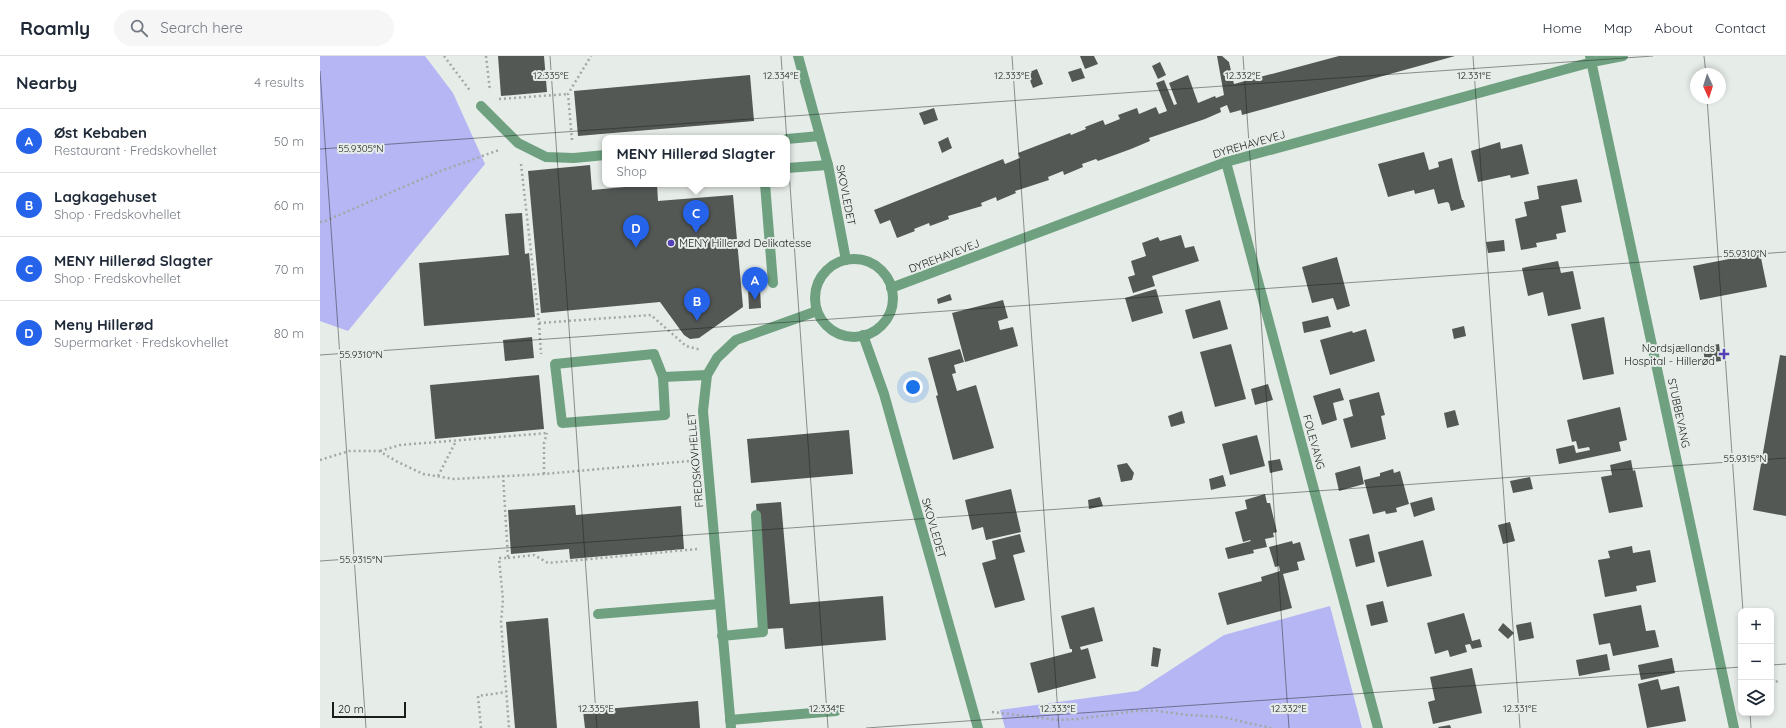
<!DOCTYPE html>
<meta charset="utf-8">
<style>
:root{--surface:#fff;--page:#f6f6f7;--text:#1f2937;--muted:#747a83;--line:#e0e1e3;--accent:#2563eb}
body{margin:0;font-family:Quicksand,sans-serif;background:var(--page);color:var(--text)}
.controls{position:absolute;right:12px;bottom:12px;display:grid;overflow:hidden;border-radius:8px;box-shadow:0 2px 6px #0003}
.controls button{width:36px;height:36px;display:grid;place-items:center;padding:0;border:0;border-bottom:1px solid var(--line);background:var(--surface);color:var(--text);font:20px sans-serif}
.compass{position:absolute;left:1370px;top:12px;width:36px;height:36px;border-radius:50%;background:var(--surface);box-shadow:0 2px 6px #0003;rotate:176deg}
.scale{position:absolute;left:12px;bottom:10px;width:74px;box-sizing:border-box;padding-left:4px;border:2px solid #1b1d1b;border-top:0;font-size:11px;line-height:14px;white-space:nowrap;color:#1b1d1b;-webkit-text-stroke:3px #e6ece8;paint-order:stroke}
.you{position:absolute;left:593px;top:331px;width:14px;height:14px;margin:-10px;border:3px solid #fff;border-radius:50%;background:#1a73e8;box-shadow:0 0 0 6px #1a73e833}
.badge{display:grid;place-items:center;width:26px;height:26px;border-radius:50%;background:var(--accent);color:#fff;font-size:13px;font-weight:700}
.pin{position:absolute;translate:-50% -33px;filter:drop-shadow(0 1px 2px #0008)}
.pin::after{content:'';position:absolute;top:21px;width:14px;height:12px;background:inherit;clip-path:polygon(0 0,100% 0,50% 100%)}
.popup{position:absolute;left:282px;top:79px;width:188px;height:52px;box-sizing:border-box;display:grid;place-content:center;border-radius:8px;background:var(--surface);filter:drop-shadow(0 1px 3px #0005);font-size:13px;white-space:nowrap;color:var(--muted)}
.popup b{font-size:15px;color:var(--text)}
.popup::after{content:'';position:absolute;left:50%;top:100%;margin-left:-8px;border:8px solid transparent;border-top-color:var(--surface)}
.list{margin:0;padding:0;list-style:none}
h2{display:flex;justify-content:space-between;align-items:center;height:52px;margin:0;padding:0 16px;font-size:17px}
h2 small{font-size:13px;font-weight:400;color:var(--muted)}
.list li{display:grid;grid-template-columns:26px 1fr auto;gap:12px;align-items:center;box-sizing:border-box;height:64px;padding:0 16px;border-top:1px solid var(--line)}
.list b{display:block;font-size:15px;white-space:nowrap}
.list p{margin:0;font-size:13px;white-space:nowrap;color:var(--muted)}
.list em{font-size:13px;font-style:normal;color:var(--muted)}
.icon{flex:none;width:22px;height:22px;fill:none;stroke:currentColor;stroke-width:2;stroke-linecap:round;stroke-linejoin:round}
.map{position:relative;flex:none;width:1466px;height:672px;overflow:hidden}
header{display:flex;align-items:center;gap:24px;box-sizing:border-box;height:56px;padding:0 20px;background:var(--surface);border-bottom:1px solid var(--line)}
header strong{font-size:19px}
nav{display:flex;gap:22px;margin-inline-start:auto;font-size:14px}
.search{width:280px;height:36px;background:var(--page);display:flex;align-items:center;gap:10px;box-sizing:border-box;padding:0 14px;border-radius:22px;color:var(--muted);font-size:15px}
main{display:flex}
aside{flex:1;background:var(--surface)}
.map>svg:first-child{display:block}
.green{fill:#b6b6f4}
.building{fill:#545855}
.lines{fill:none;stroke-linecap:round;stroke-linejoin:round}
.path{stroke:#a3a8a5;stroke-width:2.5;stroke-dasharray:2 3;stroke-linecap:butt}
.minor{stroke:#6fa181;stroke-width:10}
.ticks{fill:none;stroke:#1b1d1b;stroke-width:1;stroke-opacity:0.45}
.poi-dot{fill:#5441b8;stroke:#e6ece8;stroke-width:1.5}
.labels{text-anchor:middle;stroke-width:4;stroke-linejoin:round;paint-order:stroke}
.street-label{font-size:11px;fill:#1b1d1b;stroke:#e6ece8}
.poi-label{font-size:11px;fill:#1b1d1b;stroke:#e6ece8;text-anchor:start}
.ticks-label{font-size:10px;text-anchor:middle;fill:#1b1d1b;stroke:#e6ece8;stroke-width:4;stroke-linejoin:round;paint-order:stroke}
</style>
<header>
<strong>Roamly</strong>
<div class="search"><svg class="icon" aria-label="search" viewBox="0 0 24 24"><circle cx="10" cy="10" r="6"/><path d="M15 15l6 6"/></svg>Search here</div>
<nav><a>Home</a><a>Map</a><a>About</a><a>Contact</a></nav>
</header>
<main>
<aside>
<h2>Nearby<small>4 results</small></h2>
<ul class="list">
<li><span class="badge">A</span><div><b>Øst Kebaben</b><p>Restaurant · Fredskovhellet</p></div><em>50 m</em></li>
<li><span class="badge">B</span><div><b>Lagkagehuset</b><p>Shop · Fredskovhellet</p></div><em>60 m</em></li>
<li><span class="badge">C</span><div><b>MENY Hillerød Slagter</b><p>Shop · Fredskovhellet</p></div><em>70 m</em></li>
<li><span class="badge">D</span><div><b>Meny Hillerød</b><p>Supermarket · Fredskovhellet</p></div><em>80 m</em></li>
</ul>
</aside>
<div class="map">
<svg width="1466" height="672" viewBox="0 0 1466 672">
<rect width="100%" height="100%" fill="#e6ece8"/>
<g class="green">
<polygon points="0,0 105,0 133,37 165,108 28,275 0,265"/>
<polygon points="1010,550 1042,672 685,672 680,654 818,635 904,579"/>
</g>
<g class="building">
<polygon points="178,0 224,0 227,36 181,40"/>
<polygon points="760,0 774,0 778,8 765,13"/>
<polygon points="897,0 902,0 909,6 914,28 1019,0 1135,0 922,59 921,54 910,57 907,49 900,52 901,56 885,63 829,82 830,85 811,93 778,105 776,103 762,108 763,111 744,119 743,115 728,121 729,124 695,135 696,137 677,145 676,141 661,147 662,150 628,160 629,163 610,170 609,167 594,173 595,175 577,182 570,164 560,168 554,154 683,103 685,108 700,102 698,97 750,77 751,79 766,73 765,71 783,64 785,69 800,63 798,59 817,52 819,58 836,51 839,58 847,55 836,27 844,24 854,49 857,48 849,27 868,19 878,47 895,40 896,42 904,39"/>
<polygon points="840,6 846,19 838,23 832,10"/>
<polygon points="761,12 765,22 752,26 748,16"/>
<polygon points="717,13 723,28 713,32 707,17"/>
<polygon points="430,19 434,65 258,80 254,35"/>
<polygon points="614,52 618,64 604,69 599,57"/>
<polygon points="628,81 632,92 622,97 618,86"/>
<polygon points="1180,86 1181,93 1202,88 1209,118 1191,122 1190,119 1158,126 1151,95"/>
<polygon points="1104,96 1109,114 1119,111 1118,106 1132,102 1142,144 1143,144 1145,151 1131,155 1129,147 1127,146 1118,148 1114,133 1095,138 1094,134 1068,141 1058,108"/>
<polygon points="270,109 272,134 337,128 338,145 413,139 423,251 379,282 370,283 364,279 340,246 221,257 208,115"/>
<polygon points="1257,123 1262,146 1241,150 1246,176 1236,178 1237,183 1216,187 1217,191 1201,194 1195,163 1207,160 1204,146 1219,143 1217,130"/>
<polygon points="202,157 205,198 209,197 215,261 104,270 99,207 189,199 185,158"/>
<polygon points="861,179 865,192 874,190 879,205 832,220 835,230 813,237 808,221 815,219 811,205 826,200 822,187 838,181 840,185"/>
<polygon points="1184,184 1185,195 1168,197 1166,186"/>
<polygon points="1440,197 1447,231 1380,244 1373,210"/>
<polygon points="1017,201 1030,250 1017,254 1013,242 992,247 982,211"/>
<polygon points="1238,205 1241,217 1253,215 1261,253 1228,260 1223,236 1208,240 1202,212"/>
<polygon points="440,232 441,252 429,253 428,233"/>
<polygon points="836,233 843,257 812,266 805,242"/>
<polygon points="630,238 632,244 618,248 617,243"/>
<polygon points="683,244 688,262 678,265 680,274 693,271 698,290 645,306 632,257"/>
<polygon points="900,244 908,273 873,283 865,254"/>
<polygon points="1008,260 1011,271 984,277 982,266"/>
<polygon points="1284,261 1294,318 1263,324 1251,268"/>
<polygon points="1144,270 1146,280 1134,283 1132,273"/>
<polygon points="1046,273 1055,305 1010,319 1000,284 1032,275 1033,277"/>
<polygon points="212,281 214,302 185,305 183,284"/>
<polygon points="911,288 926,343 895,351 880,296"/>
<polygon points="1399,288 1401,305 1385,307 1383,291"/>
<polygon points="640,293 644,306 634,309 636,317 632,318 637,335 656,329 674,392 633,404 616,340 618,339 608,302"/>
<polygon points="1460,299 1466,300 1466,460 1433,454"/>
<polygon points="219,319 224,373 115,383 110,329"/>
<polygon points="948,328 953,344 935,349 931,333"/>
<polygon points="1020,332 1024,344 1013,347 1017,364 1002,369 993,340"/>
<polygon points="1059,336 1065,359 1061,360 1066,383 1031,392 1023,363 1033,360 1029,344"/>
<polygon points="1300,351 1307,384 1299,386 1301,395 1239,408 1236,393 1254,389 1256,397 1270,394 1269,391 1258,393 1256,385 1252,386 1247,364"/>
<polygon points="1135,354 1139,369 1127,372 1124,357"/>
<polygon points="862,355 865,367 851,371 848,360"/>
<polygon points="529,374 533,418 431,427 427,383"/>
<polygon points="937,379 945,410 910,419 902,388"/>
<polygon points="960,403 963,414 950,417 948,405"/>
<polygon points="1311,404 1313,415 1315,414 1323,451 1289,457 1281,421 1292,419 1290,409"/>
<polygon points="807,407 814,417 812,424 801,426 797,409"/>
<polygon points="1040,410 1044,428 1019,435 1015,417"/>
<polygon points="1073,413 1074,417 1080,415 1089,448 1076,452 1077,456 1066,458 1065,455 1053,458 1044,424 1060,420 1060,417"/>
<polygon points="903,419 906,430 891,434 889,423"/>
<polygon points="1210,421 1213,433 1193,437 1190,425"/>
<polygon points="691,433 701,476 666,484 663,471 652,474 645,444"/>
<polygon points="945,438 947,447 950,447 957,476 953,477 954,481 945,483 947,491 933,494 934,497 908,503 905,492 931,485 930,484 923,486 915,456 927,453 925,444"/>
<polygon points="780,441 783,450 769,453 768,444"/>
<polygon points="1112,441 1115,454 1094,461 1090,447"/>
<polygon points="461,446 470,548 563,540 566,584 465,593 463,572 447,573 436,448"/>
<polygon points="255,449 256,459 361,450 364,493 250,503 249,493 191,498 188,454"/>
<polygon points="1190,466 1195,485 1183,488 1178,469"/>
<polygon points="700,478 705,496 693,499 705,544 675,552 662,507 676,503 672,485"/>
<polygon points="1049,478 1055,506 1036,511 1029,483"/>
<polygon points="1103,484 1112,520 1067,531 1058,496"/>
<polygon points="972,485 973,488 980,486 985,504 977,506 979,514 963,518 972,552 907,569 898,537 942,525 941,521 960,515 959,510 955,511 949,491"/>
<polygon points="1312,490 1313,497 1330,494 1336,526 1316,530 1317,535 1285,541 1278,504 1290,502 1288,495"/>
<polygon points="1063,545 1068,566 1051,570 1046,549"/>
<polygon points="1321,549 1326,575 1335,574 1339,591 1293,600 1290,587 1279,589 1273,558"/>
<polygon points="774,551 783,585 760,591 761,594 768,592 776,622 718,637 710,607 752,596 752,593 750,593 741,560"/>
<polygon points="1144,557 1152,585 1160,583 1162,591 1152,593 1150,588 1145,589 1147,596 1130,601 1128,594 1115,598 1107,567"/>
<polygon points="228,562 237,672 195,672 186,566"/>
<polygon points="1211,566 1214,582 1199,585 1196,569"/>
<polygon points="1183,567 1194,577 1188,583 1178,574"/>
<polygon points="833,591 841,593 838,611 831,610"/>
<polygon points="1287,598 1290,614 1259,620 1256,604"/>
<polygon points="1352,602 1355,617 1321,624 1318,609"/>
<polygon points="1152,612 1162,657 1113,668 1108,646 1115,644 1110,621"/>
<polygon points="1338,623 1341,634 1359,630 1366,665 1327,672 1318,628"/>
<polygon points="378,645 380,672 265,672 263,655"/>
<polygon points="1130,669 1131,672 1119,672 1118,671"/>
</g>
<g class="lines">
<g class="path">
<polyline points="124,0 151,36"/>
<polyline points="166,0 170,35"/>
<polyline points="179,43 248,38"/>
<polyline points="252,84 248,38 271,0"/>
<polyline points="201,108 219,267 221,298"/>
<polyline points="0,166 5,165 118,116 179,94"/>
<polyline points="219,267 331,259 366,290 381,294"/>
<polyline points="60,395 80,389 228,377"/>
<polyline points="0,404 29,395 59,395 76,405 103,418 134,423 224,418 369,405"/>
<polyline points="224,418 224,387 227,377"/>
<polyline points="183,419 188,502 179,502 183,544 181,566 189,672"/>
<polyline points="118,420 136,385"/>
<polyline points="188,502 214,499 228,507 377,493"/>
<polyline points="1451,627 1458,625"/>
<polyline points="672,656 738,664 758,663 815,655 837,655 868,659 902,661 951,672"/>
<polyline points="161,672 158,640 186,636"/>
</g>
<g class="minor">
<polyline points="478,0 508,109 526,204"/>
<polyline points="1270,0 1414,672"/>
<polyline points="161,50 198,87 226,101 254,102 285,99"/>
<polyline points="467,83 500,80"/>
<polyline points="906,106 1058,672"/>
<polyline points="467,112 508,109"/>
<polyline points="445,128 453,227"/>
<circle cx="534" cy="242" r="39"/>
<polyline points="571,232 906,106 1272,6 1303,0"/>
<polyline points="543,279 564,338 658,672"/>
<polygon points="334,298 343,321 345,359 242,367 235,308"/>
<polyline points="343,321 387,319"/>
<polyline points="278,558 400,548"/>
<polyline points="402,580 443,576 436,459"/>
<polyline points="410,664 516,655"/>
<polyline points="411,672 383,355 387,319 397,302 416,284 497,255"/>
</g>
</g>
<path class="ticks" d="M230,0L277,672M461,0L508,672M692,0L739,672M923,0L969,672M1153,0L1200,672M1384,0L1386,18M0,15L46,672M1387,42L1423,555M0,93L1333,0M0,299L1466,196M0,505L1466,402M1451,609L1466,608M1430,657L1431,672M546,672L1421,611"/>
<g class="poi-dot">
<circle cx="351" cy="187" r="4"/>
<path d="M1402 292h4v4h4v4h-4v4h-4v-4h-4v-4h4z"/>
</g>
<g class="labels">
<g class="street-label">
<text transform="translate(929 88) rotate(-16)" y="4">DYREHAVEVEJ</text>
<text transform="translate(526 139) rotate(79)" y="4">SKOVLEDET</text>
<text transform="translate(624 200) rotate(-21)" y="4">DYREHAVEVEJ</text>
<text transform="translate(1359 357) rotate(78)" y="4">STUBBEVANG</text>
<text transform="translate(994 386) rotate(75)" y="4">FOLEVANG</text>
<text transform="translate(375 404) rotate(-95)" y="4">FREDSKOVHELLET</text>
<text transform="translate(614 472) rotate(74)" y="4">SKOVLEDET</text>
</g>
<g class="poi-label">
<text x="359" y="191">MENY Hillerød Delikatesse</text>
<text x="1395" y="296" text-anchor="end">Nordsjællands<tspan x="1395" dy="13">Hospital - Hillerød</tspan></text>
</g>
</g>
<g class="ticks-label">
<text x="231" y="23">12.335°E</text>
<text x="461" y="23">12.334°E</text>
<text x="692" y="23">12.333°E</text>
<text x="923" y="23">12.332°E</text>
<text x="1154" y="23">12.331°E</text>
<text x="41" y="96">55.9305°N</text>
<text x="1425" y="201">55.9310°N</text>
<text x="41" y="302">55.9310°N</text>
<text x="1425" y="406">55.9315°N</text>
<text x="41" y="507">55.9315°N</text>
<text x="276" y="656">12.335°E</text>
<text x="507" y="656">12.334°E</text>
<text x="738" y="656">12.333°E</text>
<text x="969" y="656">12.332°E</text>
<text x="1200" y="656">12.331°E</text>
</g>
</svg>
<div class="controls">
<button>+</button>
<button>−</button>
<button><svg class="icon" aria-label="layers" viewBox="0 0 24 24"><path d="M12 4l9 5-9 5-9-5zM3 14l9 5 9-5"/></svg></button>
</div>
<svg class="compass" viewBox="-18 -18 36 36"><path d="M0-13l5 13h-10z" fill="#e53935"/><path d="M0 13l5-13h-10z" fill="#747a83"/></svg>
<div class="scale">20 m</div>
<div class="you"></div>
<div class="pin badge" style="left:435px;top:244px">A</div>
<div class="pin badge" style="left:377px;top:265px">B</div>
<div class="pin badge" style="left:376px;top:177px">C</div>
<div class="popup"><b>MENY Hillerød Slagter</b>Shop</div>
<div class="pin badge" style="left:316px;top:192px">D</div>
</div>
</main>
